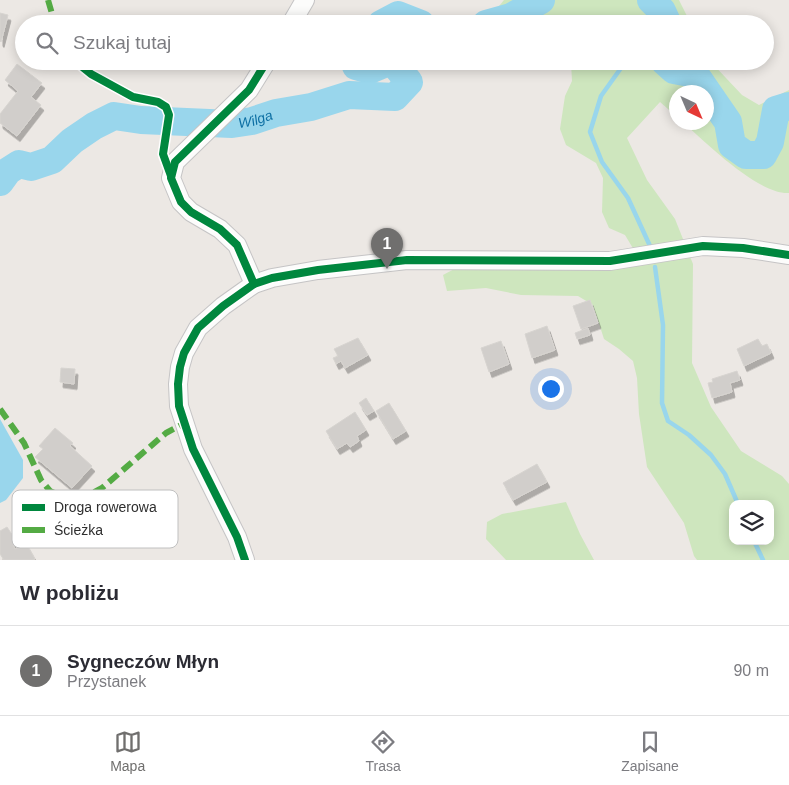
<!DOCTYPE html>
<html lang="pl">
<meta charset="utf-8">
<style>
:root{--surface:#fff;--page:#f7f7f7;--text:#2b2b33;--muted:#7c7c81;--line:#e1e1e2;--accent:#706f6e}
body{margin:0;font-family:Helvetica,sans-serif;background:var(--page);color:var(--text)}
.controls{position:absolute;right:15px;bottom:15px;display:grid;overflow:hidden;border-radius:10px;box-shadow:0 2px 12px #0003}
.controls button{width:45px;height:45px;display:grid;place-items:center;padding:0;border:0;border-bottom:1px solid var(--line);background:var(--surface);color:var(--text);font:25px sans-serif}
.compass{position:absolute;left:669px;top:85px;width:45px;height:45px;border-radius:50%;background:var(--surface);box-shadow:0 2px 12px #0003;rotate:136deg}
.you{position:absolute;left:550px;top:388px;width:18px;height:18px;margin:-12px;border:4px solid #fff;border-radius:50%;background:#1a73e8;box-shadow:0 0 0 8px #1a73e833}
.badge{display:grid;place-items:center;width:32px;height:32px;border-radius:50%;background:var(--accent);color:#fff;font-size:16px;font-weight:700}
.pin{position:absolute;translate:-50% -41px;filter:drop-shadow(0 1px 2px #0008)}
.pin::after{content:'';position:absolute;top:26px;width:18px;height:15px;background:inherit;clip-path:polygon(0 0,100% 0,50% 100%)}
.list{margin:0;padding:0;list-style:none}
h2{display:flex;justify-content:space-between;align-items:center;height:65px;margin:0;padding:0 20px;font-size:21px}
h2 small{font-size:16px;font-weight:400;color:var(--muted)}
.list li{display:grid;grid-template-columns:32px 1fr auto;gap:15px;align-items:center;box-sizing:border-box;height:90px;padding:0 20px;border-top:1px solid var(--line)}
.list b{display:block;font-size:19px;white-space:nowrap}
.list p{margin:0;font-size:16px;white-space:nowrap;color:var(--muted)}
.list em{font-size:16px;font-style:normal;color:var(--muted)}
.icon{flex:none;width:28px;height:28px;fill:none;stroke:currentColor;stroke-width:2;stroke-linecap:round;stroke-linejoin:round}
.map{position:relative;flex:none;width:789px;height:560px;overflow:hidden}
.search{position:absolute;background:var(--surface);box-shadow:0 2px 12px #0003;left:15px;right:15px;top:15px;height:55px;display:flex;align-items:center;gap:12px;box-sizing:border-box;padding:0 18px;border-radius:28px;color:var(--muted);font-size:19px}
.sheet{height:155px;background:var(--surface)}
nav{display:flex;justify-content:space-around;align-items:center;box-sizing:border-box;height:70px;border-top:1px solid var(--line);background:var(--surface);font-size:14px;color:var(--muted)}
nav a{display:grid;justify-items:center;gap:2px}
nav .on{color:var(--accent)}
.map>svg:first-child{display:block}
.green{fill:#cee6be;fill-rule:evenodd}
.water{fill:#99d6ec}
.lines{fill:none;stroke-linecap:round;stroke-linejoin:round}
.stream{stroke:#99d6ec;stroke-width:4.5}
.river{stroke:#99d6ec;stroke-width:28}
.building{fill:#d1cecb;stroke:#d7d4d0;filter:url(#shadow)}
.minor-casing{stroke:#c5c4c5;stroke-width:20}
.minor{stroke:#fcfcfb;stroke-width:18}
.quiet{stroke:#54ab44;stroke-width:6;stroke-dasharray:12 6;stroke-linecap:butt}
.cycleway-casing{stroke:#fff;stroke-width:11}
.cycleway{stroke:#00873e;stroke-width:8}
.labels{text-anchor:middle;stroke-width:4.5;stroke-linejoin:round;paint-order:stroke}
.water-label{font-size:14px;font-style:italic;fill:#0d6fa3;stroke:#fff}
.key{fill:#fff;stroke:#c0c0c0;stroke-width:1}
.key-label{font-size:14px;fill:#2e2e2e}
</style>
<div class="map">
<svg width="789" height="560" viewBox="0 0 789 560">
<defs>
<filter id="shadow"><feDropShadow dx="3" dy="5.5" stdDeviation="0" flood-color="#0004"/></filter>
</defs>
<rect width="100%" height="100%" fill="#ece8e4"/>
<g class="green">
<polygon points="504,0 679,0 691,24 492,24 495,11"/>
<path d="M569,61H710L742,95L759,105L789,90V193C759,195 706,143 684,123L706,122V92H676V116L660,102L627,138L647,180L675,219L693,264L692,363L711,407L741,451L782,476L789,484V560H697L694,556L684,523L647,467L639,414L637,378L633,361L619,349L604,339L593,305L578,296L521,295L486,288L447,291L443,275L458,267L634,250L625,235L609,228L602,212L603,178L596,163L566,145L560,129L565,96L572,81L571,63ZM733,504H770V541H733Z"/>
<polygon points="566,502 580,534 594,560 506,560 486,539 487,522 502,514"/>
</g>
<polygon class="water" points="0,419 23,460 23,478 6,500 0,503"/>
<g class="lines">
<g class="stream">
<polyline points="639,61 621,68 601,96 590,132 602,162 628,198 650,246"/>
<polyline points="655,267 663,325 662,403 668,421 689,435 711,455 725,474 738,504"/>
<polyline points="754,541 763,560"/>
</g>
<g class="river">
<polyline points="651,0 662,11 668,24"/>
<polyline points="381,24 398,15 421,24"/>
<polyline points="486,24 511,17 541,0"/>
<polyline points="354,61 356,66 370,70 391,61"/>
<polyline points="664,61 674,70 695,74 728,122 732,145 746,155 763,155 770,142 776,110 789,106"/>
<path id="s1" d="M0,182L8,171L19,164L31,167L52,160L72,141L94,126L114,116L141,120L232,124L252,121L276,113L311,107L349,95L395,97L409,82L392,61"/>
</g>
</g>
<g class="building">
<polygon points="0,13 8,15 1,42 0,41"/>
<polygon points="17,64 42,83 31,97 41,105 17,136 0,123 0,114 18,91 5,80"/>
<polygon points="590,300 598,323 581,329 573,306"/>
<polygon points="547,326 555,350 532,358 525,334"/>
<polygon points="588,328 590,335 577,339 575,333"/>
<polygon points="358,338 368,355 345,368 341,361 336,364 333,358 338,356 334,349"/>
<polygon points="758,339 762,346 767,344 771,353 744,366 737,349"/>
<polygon points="501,341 509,364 489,372 481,348"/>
<polygon points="61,368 75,369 74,384 60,382"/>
<polygon points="737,371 740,380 730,383 732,392 712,398 708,383 713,382 712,379"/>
<polygon points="366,398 374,411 367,415 359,403"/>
<polygon points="389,403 406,431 393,439 376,411"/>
<polygon points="355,412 366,430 357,436 359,441 350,447 347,443 337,449 326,431"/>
<polygon points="55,428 73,443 70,446 92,466 72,488 35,457 43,449 39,446"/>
<polygon points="537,464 547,482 513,500 503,483"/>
<polygon points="7,527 17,542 13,545 15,549 26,543 35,559 33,560 4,560 0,554 0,531"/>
</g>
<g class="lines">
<defs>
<g id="minor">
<polyline points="291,24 305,0"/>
<polyline points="254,284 237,245 220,229 191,212 181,202 171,178 175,162 249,90 267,61"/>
<polyline points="245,560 237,537 193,449 179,406 178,384 180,367 184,353 198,328 223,306 254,284 272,278 318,270 407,260 610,261 703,246 743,248 789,255"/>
</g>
</defs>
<use href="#minor" class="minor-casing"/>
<use href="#minor" class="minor"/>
<g class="quiet">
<polyline points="48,0 55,24"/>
<polyline points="0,409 24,443 41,480 50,491 68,499 81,499 102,488 166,433 183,424"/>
</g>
<defs>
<g id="cycleway">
<polyline points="75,61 91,74 133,97 158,102 166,107 169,115 163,154 171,176"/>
<polyline points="254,284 237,245 220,229 191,212 181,202 171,178 175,162 249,90 267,61"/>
<polyline points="245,560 237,537 193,449 179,406 178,384 180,367 184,353 198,328 223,306 254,284 272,278 318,270 407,260 610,261 703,246 743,248 789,255"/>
</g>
</defs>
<use href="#cycleway" class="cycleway-casing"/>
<use href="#cycleway" class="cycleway"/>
</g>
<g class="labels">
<g class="water-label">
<text dy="5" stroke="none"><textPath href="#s1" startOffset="280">Wilga</textPath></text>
</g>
</g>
<rect x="12" y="490" width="166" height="58" rx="8" class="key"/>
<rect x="22" y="504" width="23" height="7" fill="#00873e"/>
<rect x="22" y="527" width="23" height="6" fill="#54ab44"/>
<g class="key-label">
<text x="54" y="512">Droga rowerowa</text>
<text x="54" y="535">Ścieżka</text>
</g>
</svg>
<div class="controls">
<button><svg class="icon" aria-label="layers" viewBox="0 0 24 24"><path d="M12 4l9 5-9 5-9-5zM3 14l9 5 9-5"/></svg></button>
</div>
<svg class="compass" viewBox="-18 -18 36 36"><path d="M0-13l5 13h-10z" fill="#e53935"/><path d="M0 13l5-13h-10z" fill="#7c7c81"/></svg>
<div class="you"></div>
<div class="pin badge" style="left:387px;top:269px">1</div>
<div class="search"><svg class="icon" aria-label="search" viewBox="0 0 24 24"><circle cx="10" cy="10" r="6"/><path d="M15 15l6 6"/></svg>Szukaj tutaj</div>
</div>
<section class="sheet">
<h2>W pobliżu<small></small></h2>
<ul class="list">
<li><span class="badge">1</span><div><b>Sygneczów Młyn</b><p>Przystanek</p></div><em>90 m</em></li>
</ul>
</section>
<nav>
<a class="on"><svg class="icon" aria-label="map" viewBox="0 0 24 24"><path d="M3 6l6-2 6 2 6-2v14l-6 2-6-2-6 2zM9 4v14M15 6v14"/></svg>Mapa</a>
<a><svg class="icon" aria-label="directions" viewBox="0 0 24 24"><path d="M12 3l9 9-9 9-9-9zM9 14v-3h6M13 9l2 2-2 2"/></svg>Trasa</a>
<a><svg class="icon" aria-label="saved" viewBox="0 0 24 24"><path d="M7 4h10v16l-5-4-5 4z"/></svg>Zapisane</a>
</nav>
